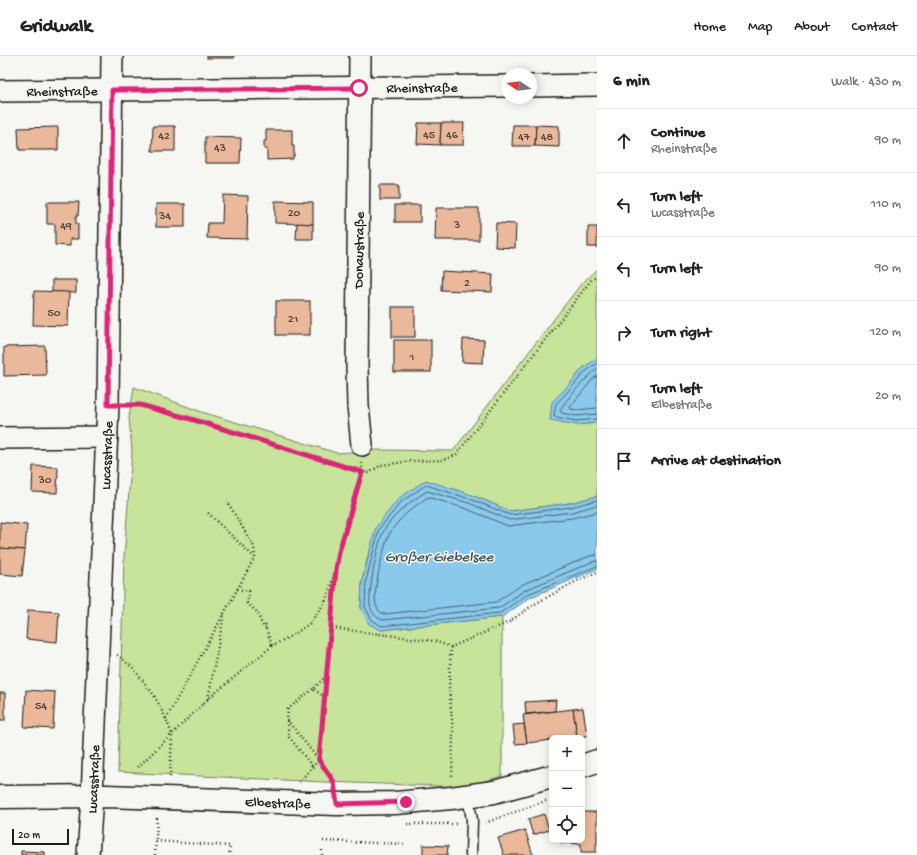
<!DOCTYPE html>
<meta charset="utf-8">
<style>
:root{--surface:#fff;--page:#f2f2f2;--text:#202124;--muted:#757577;--line:#e0e0e0}
body{margin:0;font-family:"Gochi Hand",sans-serif;background:var(--page);color:var(--text)}
.controls{position:absolute;right:12px;bottom:12px;display:grid;overflow:hidden;border-radius:6px;box-shadow:0 2px 10px #0003}
.controls button{width:36px;height:36px;display:grid;place-items:center;padding:0;border:0;border-bottom:1px solid var(--line);background:var(--surface);color:var(--text);font:20px sans-serif}
.compass{position:absolute;left:501px;top:12px;width:36px;height:36px;border-radius:50%;background:var(--surface);box-shadow:0 2px 10px #0003;rotate:283deg}
.scale{position:absolute;left:12px;bottom:10px;width:57px;box-sizing:border-box;padding-left:4px;border:2px solid #1c1c1c;border-top:0;font-size:11px;line-height:14px;white-space:nowrap;color:#1c1c1c;-webkit-text-stroke:3px #f6f6f2;paint-order:stroke}
.stop{position:absolute;width:12px;height:12px;margin:-9px;border:3px solid #db2777;border-radius:50%;background:#fff}
.stop.end{background:#db2777;border-color:#fff;box-shadow:0 1px 4px #0008}
.list{margin:0;padding:0;list-style:none}
h2{display:flex;justify-content:space-between;align-items:center;height:52px;margin:0;padding:0 16px;font-size:17px}
h2 small{font-size:13px;font-weight:400;color:var(--muted)}
.list li{display:grid;grid-template-columns:26px 1fr auto;gap:12px;align-items:center;box-sizing:border-box;height:64px;padding:0 16px;border-top:1px solid var(--line)}
.list b{display:block;font-size:15px;white-space:nowrap}
.list p{margin:0;font-size:13px;white-space:nowrap;color:var(--muted)}
.list em{font-size:13px;font-style:normal;color:var(--muted)}
.icon{flex:none;width:22px;height:22px;fill:none;stroke:currentColor;stroke-width:2;stroke-linecap:round;stroke-linejoin:round}
.map{position:relative;flex:none;width:597px;height:799px;overflow:hidden}
header{display:flex;align-items:center;gap:24px;box-sizing:border-box;height:56px;padding:0 20px;background:var(--surface);border-bottom:1px solid var(--line)}
header strong{font-size:19px}
nav{display:flex;gap:22px;margin-inline-start:auto;font-size:14px}
main{display:flex}
aside{flex:1;background:var(--surface)}
.map>svg:first-child{display:block}
.green{fill:#c8e49b;stroke:#72805c}
.water{fill:#8ac9eb;stroke:#5e8498}
.lines{fill:none;stroke-linecap:round;stroke-linejoin:round}
.shore{stroke:#48616f;stroke-width:1}
.building{fill:#eab99b;stroke:#1c1c1c}
.lane-casing{stroke:#1c1c1c;stroke-width:13}
.street-casing{stroke:#1c1c1c;stroke-width:24}
.secondary-casing{stroke:#1c1c1c;stroke-width:25}
.path{stroke:#1c1c1c;stroke-width:2.5;stroke-dasharray:1 3;stroke-linecap:butt}
.lane{stroke:#f6f6f2;stroke-width:10}
.street{stroke:#f6f6f2;stroke-width:21}
.secondary{stroke:#f6f6f2;stroke-width:22}
.route{stroke:#db2777;stroke-width:5}
.labels{text-anchor:middle;stroke-width:3;stroke-linejoin:round;paint-order:stroke}
.number-label{font-size:12px;fill:#50433c}
.street-label{font-size:14px;fill:#1c1c1c;stroke:#f6f6f2}
.water-label{font-size:15px;font-style:italic;fill:#425964;stroke:#f6f6f2}
</style>
<header>
<strong>Gridwalk</strong>
<nav><a>Home</a><a>Map</a><a>About</a><a>Contact</a></nav>
</header>
<main>
<div class="map">
<svg width="597" height="799" viewBox="0 0 597 799">
<rect width="100%" height="100%" fill="#f6f6f2"/>
<filter id="ink" filterUnits="userSpaceOnUse"><feTurbulence type="fractalNoise" baseFrequency=".025" numOctaves="2"/><feDisplacementMap in="SourceGraphic" scale="8" xChannelSelector="R" yChannelSelector="G"/><feConvolveMatrix kernelMatrix="1 2 1 2 8 2 1 2 1" color-interpolation-filters="sRGB"/></filter>
<g filter="url(#ink)">
<polygon class="green" points="597,213 597,302 582,313 569,329 576,369 597,367 597,440 570,447 510,455 472,439 369,495 362,525 361,552 381,574 502,561 502,720 466,731 325,726 118,716 124,502 132,395 129,362 134,331 202,356 337,397 379,394 453,395 581,228"/>
<g class="water">
<polygon points="597,302 597,367 576,369 550,364 552,346 569,329 582,313"/>
<polygon points="426,424 472,439 510,455 570,447 597,440 597,513 529,542 502,561 381,574 369,568 361,552 362,525 376,471 399,442"/>
</g>
<g class="lines">
<g class="shore">
<polyline points="597,307 585,316 572,331 556,348 554,359 556,361 576,365 597,363"/>
<path d="M597,313C590,318 561,348 560,355L562,357L577,360L597,358"/>
<polyline points="597,320 592,324 570,351 571,353 577,354 597,352"/>
<polyline points="597,444 571,451 510,459 470,443 426,429 402,445 379,473 366,525 365,551 372,564 382,570 500,557 528,538 597,510"/>
<path d="M597,449L572,456L509,464L469,447L427,435C411,445 395,457 384,474C378,485 368,536 370,549C371,556 376,562 383,564L499,552L525,534L592,506L597,505"/>
<path d="M597,456L572,462L508,470L467,453L428,441C413,451 399,462 390,477C384,487 372,539 376,549C378,554 380,557 384,558L496,546L523,528L590,500L597,499"/>
</g>
</g>
<g class="building">
<rect x="207" y="0" width="27" height="2"/>
<polygon points="418,67 441,67 440,89 417,88"/>
<polygon points="441,67 464,67 463,89 440,89"/>
<polygon points="513,69 536,69 535,90 512,90"/>
<polygon points="536,69 559,70 559,91 535,90"/>
<polygon points="153,70 175,70 175,95 152,95"/>
<polygon points="58,71 58,94 19,94 18,72"/>
<polygon points="266,74 292,74 292,90 294,90 294,100 293,100 293,103 267,104 267,93 264,93 264,85 266,85"/>
<polygon points="205,81 241,82 240,107 205,107"/>
<rect x="380" y="129" width="19" height="15"/>
<polygon points="223,139 248,140 247,183 207,182 208,167 222,167"/>
<polygon points="275,145 313,146 313,168 275,167"/>
<polygon points="47,146 79,146 78,160 76,160 76,168 78,168 78,183 70,183 70,190 55,189 55,168 47,168"/>
<rect x="156" y="148" width="29" height="23"/>
<rect x="395" y="149" width="25" height="17"/>
<polygon points="436,152 479,152 479,184 435,184"/>
<polygon points="297,167 313,168 313,183 296,183"/>
<polygon points="496,167 516,168 515,192 495,191"/>
<rect x="588" y="171" width="9" height="20"/>
<polygon points="442,215 493,218 492,236 441,234"/>
<polygon points="52,224 76,224 76,237 52,236"/>
<polygon points="34,235 69,236 68,270 33,269"/>
<rect x="276" y="245" width="34" height="34"/>
<rect x="392" y="251" width="23" height="30"/>
<polygon points="463,283 484,284 483,307 462,306"/>
<rect x="394" y="284" width="37" height="32"/>
<polygon points="45,290 46,319 4,320 4,291"/>
<polygon points="33,410 58,411 57,437 32,436"/>
<polygon points="0,466 27,469 25,494 0,492"/>
<polygon points="0,492 25,494 22,520 0,518"/>
<polygon points="28,554 59,556 57,586 26,583"/>
<polygon points="26,634 55,636 53,673 24,671"/>
<rect x="0" y="637" width="5" height="27"/>
<polygon points="556,644 555,655 526,658 525,646"/>
<polygon points="583,652 587,680 577,681 573,653"/>
<polygon points="573,653 577,681 552,682 552,684 527,687 523,659"/>
<polygon points="524,668 527,687 515,688 513,669"/>
<polygon points="582,756 597,756 597,788 596,788 596,796 581,796 581,788 561,787 561,784 582,784"/>
<polygon points="544,758 549,774 533,779 528,763"/>
<polygon points="525,774 533,799 504,799 498,782"/>
<polygon points="423,789 448,790 447,799 423,799"/>
<polygon points="21,795 45,796 45,799 21,799"/>
</g>
<g class="lines">
<defs>
<polyline id="lane" points="468,740 472,764 471,799"/>
<g id="street">
<polyline points="360,0 357,309 358,350 362,389"/>
<polyline points="531,30 597,29"/>
<path id="s1" d="M0,35L507,30"/>
<polyline points="0,382 107,381"/>
<path id="s2" d="M88,799L92,741L108,349L112,0"/>
</g>
<g id="secondary">
<polyline points="582,710 597,705"/>
<path id="s3" d="M0,741L106,740L337,748L395,747L451,742L494,736L552,720"/>
</g>
</defs>
<use href="#lane" class="lane-casing"/>
<use href="#street" class="street-casing"/>
<use href="#secondary" class="secondary-casing"/>
<g class="path">
<polyline points="126,349 140,349 191,363 362,416 369,417 381,409 413,405 443,404 456,399 592,223 597,221"/>
<polyline points="208,457 254,501"/>
<polyline points="237,533 249,535 247,547 257,556 263,571 266,572"/>
<polyline points="265,569 272,590"/>
<polyline points="332,572 435,585 451,591 509,566 533,549 573,527 597,516"/>
<polyline points="451,591 449,631 453,675 452,722"/>
<polyline points="117,599 119,600 133,612 154,639 166,663 172,678 170,723"/>
<polyline points="313,633 288,653 287,664 289,681 313,711"/>
<polyline points="325,641 313,633 327,619"/>
<polyline points="208,643 224,559"/>
<polyline points="166,663 255,501 254,491 227,445"/>
<polyline points="287,664 319,704 299,726"/>
<polyline points="138,711 208,643 272,590 296,577 310,567 325,546 335,517"/>
<polyline points="334,727 319,704 336,513 339,496 362,416 362,407"/>
<polyline points="485,767 548,744"/>
<polyline points="407,768 458,768"/>
<polyline points="156,785 230,790 229,799"/>
<polyline points="323,785 405,788"/>
<polyline points="155,799 157,762"/>
<polyline points="322,799 322,793"/>
</g>
<use href="#lane" class="lane"/>
<use href="#street" class="street"/>
<use href="#secondary" class="secondary"/>
</g>
</g>
<g class="lines" filter="url(#ink)">
<polyline class="route" points="359,32 112,34 108,349 140,349 191,363 362,416 339,496 336,513 319,704 334,726 337,748 406,746"/>
</g>
<g class="labels">
<g class="number-label">
<text x="429" y="82">45</text>
<text x="452" y="82">46</text>
<text x="164" y="83">42</text>
<text x="524" y="84">47</text>
<text x="547" y="84">48</text>
<text x="220" y="95">43</text>
<text x="294" y="160">20</text>
<text x="165" y="163">34</text>
<text x="457" y="172">3</text>
<text x="66" y="173">49</text>
<text x="467" y="230">2</text>
<text x="54" y="260">50</text>
<text x="293" y="266">21</text>
<text x="412" y="304">1</text>
<text x="45" y="427">30</text>
<text x="41" y="653">54</text>
</g>
<g class="street-label">
<text dy="5" stroke="none"><textPath href="#s1" startOffset="422">Rheinstraße</textPath></text>
<text dy="5" stroke="none"><textPath href="#s1" startOffset="62">Rheinstraße</textPath></text>
<text transform="translate(358 194) rotate(-89)" y="5">Donaustraße</text>
<text dy="5" stroke="none"><textPath href="#s2" startOffset="400">Lucasstraße</textPath></text>
<text dy="5" stroke="none"><textPath href="#s2" startOffset="76">Lucasstraße</textPath></text>
<text dy="5" stroke="none"><textPath href="#s3" startOffset="278">Elbestraße</textPath></text>
</g>
<g class="water-label">
<text x="439" y="505">Großer Giebelsee</text>
</g>
</g>
</svg>
<div class="controls">
<button>+</button>
<button>−</button>
<button><svg class="icon" aria-label="locate" viewBox="0 0 24 24"><circle cx="12" cy="12" r="6"/><path d="M12 2v4M12 18v4M2 12h4M18 12h4"/></svg></button>
</div>
<svg class="compass" viewBox="-18 -18 36 36"><path d="M0-13l5 13h-10z" fill="#e53935"/><path d="M0 13l5-13h-10z" fill="#757577"/></svg>
<div class="scale">20 m</div>
<div class="stop" style="left:359px;top:32px"></div>
<div class="stop end" style="left:406px;top:746px"></div>
</div>
<aside>
<h2>6 min<small>Walk · 430 m</small></h2>
<ul class="list">
<li><svg class="icon" aria-label="ahead" viewBox="0 0 24 24"><path d="M12 20V5M6 11l6-6 6 6"/></svg><div><b>Continue</b><p>Rheinstraße</p></div><em>90 m</em></li>
<li><svg class="icon" aria-label="left" viewBox="0 0 24 24"><path d="M17 20v-9H6M10 6l-5 5 5 5"/></svg><div><b>Turn left</b><p>Lucasstraße</p></div><em>110 m</em></li>
<li><svg class="icon" aria-label="left" viewBox="0 0 24 24"><path d="M17 20v-9H6M10 6l-5 5 5 5"/></svg><div><b>Turn left</b></div><em>90 m</em></li>
<li><svg class="icon" aria-label="right" viewBox="0 0 24 24"><path d="M7 20v-9h11M14 6l5 5-5 5"/></svg><div><b>Turn right</b></div><em>120 m</em></li>
<li><svg class="icon" aria-label="left" viewBox="0 0 24 24"><path d="M17 20v-9H6M10 6l-5 5 5 5"/></svg><div><b>Turn left</b><p>Elbestraße</p></div><em>20 m</em></li>
<li><svg class="icon" aria-label="arrive" viewBox="0 0 24 24"><path d="M6 21V4h12l-3 4 3 4H6"/></svg><div><b>Arrive at destination</b></div></li>
</ul>
</aside>
</main>
